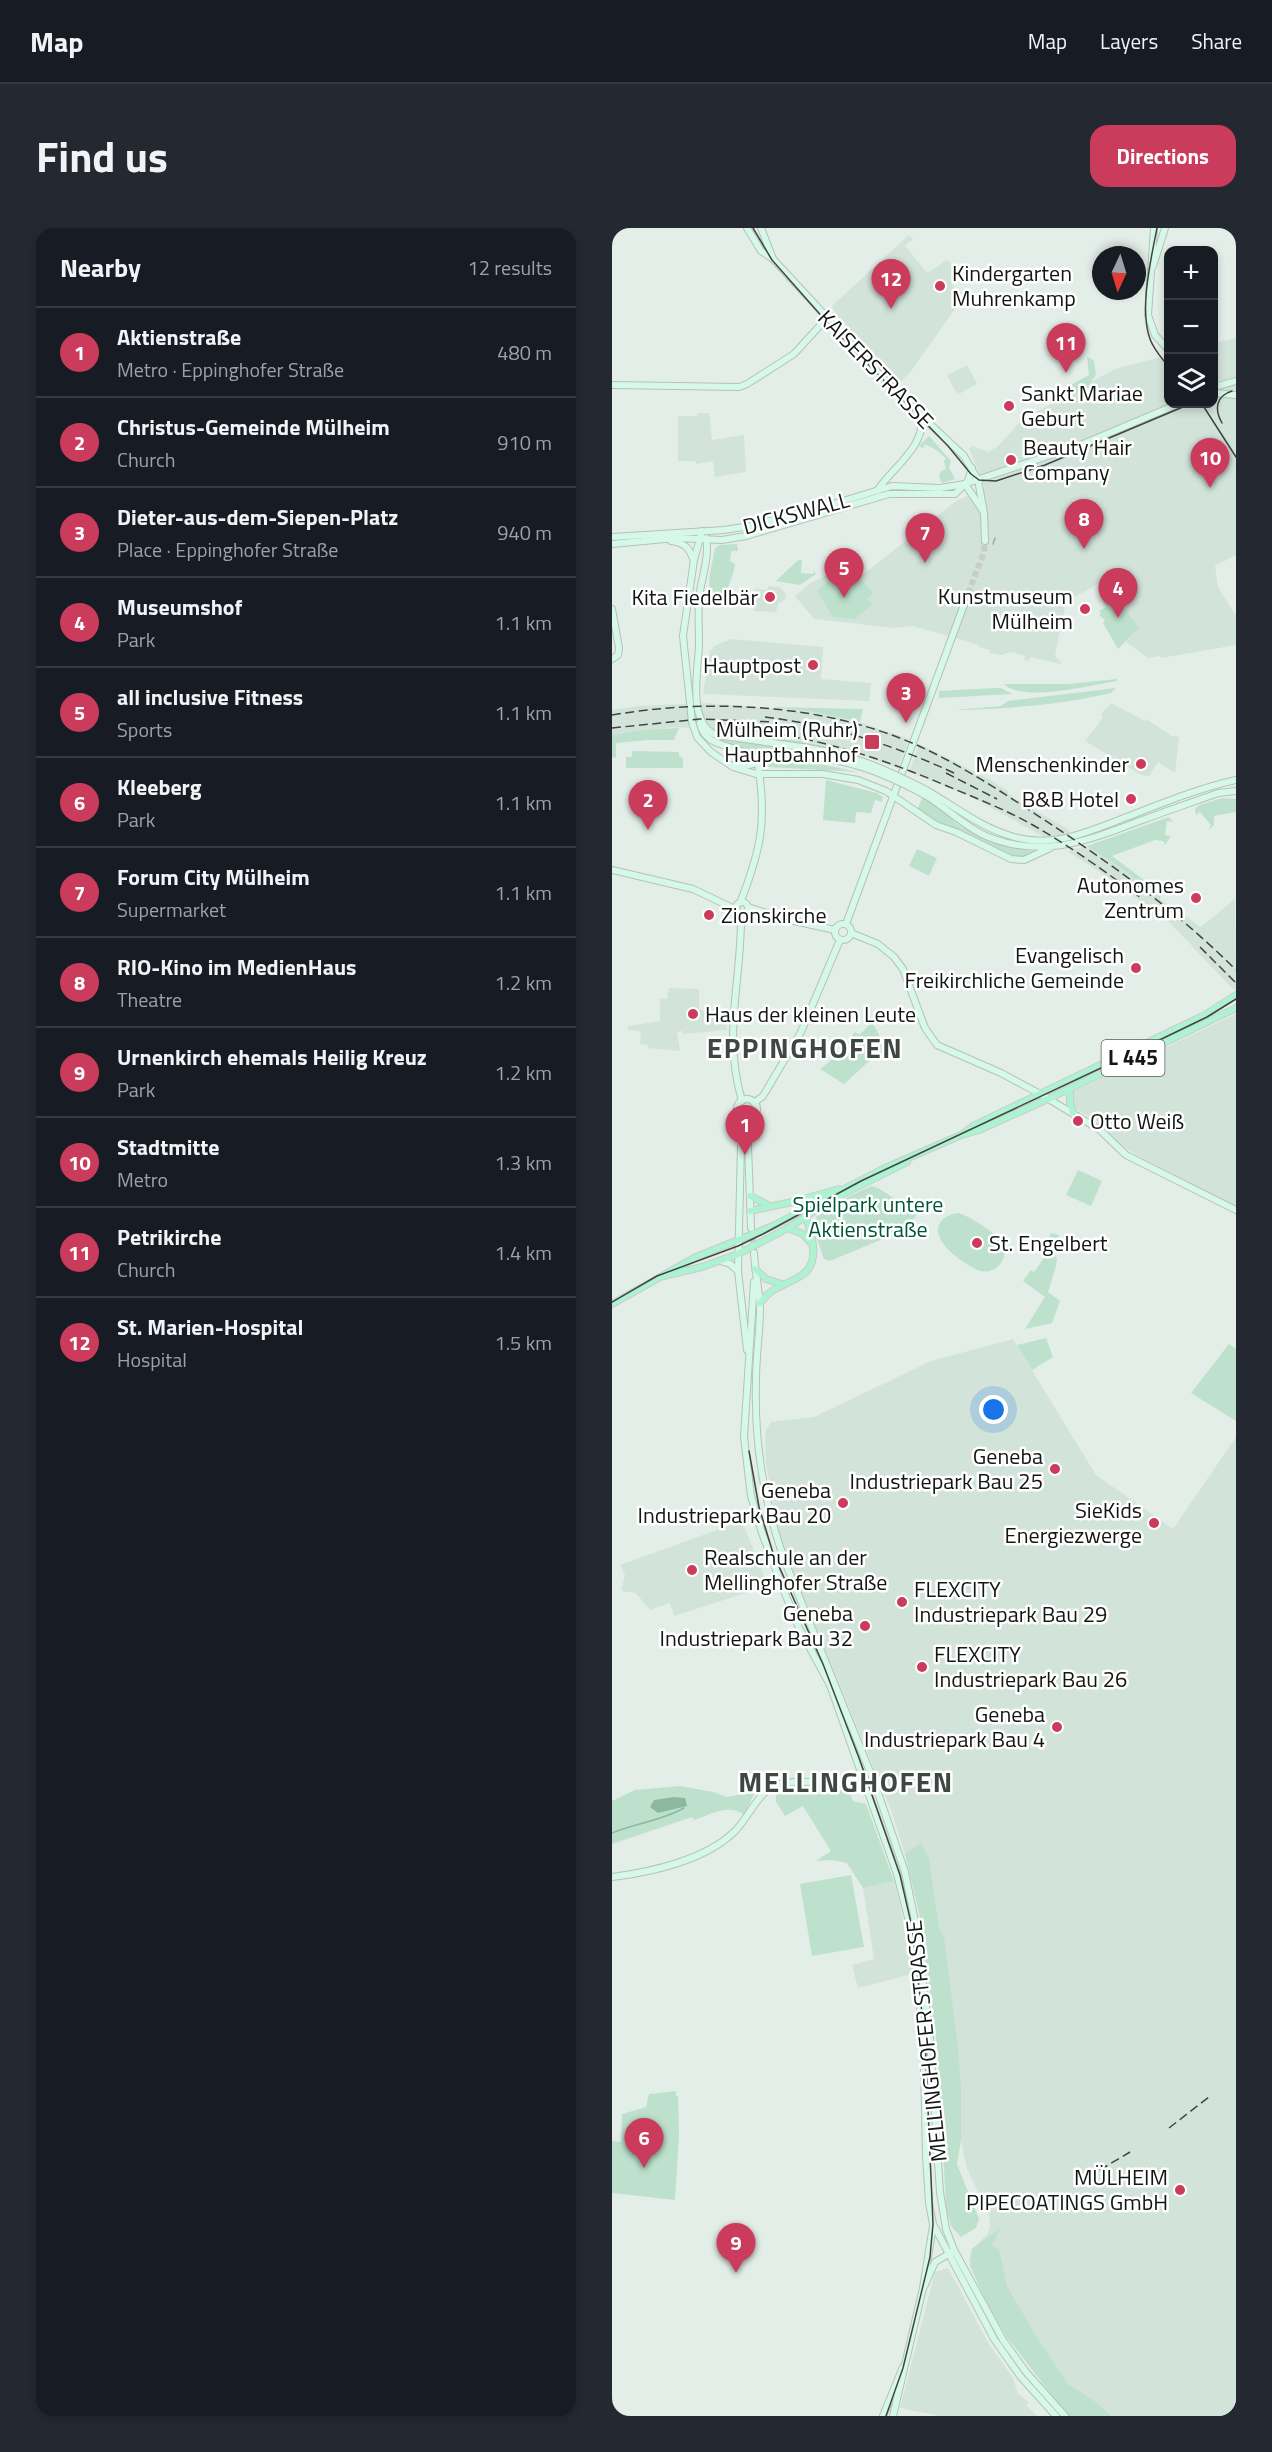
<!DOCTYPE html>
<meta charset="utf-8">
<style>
:root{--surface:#171b24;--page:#242831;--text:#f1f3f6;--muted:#9ea1a6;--line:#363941;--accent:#ca3b5c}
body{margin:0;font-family:"Titillium Web",sans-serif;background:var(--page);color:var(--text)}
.controls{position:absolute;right:18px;top:18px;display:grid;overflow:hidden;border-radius:12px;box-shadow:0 3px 9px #0003}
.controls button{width:54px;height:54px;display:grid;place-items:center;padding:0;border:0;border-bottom:2px solid var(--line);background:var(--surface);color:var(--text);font:30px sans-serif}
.compass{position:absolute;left:480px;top:18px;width:54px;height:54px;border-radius:50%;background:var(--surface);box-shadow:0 3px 9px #0003;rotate:184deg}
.you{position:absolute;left:382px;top:1182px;width:21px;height:21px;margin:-15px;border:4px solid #fff;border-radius:50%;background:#1a73e8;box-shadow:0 0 0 9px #1a73e833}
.badge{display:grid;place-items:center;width:39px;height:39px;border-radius:50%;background:var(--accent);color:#fff;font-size:20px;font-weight:700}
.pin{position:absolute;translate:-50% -50px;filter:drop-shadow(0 2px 3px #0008)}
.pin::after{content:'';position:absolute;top:32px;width:21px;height:18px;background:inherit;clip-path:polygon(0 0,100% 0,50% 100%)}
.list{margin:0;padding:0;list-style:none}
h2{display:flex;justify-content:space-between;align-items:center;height:78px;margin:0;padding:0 24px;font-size:26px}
h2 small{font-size:20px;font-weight:400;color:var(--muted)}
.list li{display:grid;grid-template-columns:39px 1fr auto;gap:18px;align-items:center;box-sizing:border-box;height:90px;padding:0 24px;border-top:2px solid var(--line)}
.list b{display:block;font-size:22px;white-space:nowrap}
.list p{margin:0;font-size:20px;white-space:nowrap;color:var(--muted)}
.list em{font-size:20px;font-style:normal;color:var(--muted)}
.icon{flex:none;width:33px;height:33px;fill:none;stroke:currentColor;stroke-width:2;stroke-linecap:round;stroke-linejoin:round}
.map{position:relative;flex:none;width:624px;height:2188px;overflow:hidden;border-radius:18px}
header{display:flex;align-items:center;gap:36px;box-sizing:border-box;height:84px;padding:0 30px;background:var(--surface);border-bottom:2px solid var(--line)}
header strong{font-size:28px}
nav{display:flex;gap:33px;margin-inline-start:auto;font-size:21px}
.intro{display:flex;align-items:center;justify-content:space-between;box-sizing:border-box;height:144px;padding:0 36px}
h1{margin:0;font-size:42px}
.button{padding:15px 27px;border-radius:18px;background:var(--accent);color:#fff;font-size:21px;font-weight:700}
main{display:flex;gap:36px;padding:0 36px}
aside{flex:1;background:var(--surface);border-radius:18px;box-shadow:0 3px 9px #0003}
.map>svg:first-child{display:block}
.built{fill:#d2e3da}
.green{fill:#bde1cd}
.water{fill:#8cb8a0}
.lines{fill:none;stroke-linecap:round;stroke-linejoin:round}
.stream{stroke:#8cb8a0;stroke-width:1.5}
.secondary-tunnel{stroke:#c5cec8;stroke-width:6;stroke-dasharray:6 3;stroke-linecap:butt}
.secondary-casing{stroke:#b7c0bb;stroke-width:8}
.primary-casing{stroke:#cbcccc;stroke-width:8}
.secondary{stroke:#d6f8e8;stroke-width:6}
.primary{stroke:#adf2d1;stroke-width:6}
.tram{stroke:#414643;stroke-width:1.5}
.rail{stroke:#414643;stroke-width:1.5;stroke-dasharray:9 4.5;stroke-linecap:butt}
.secondary-bridge-casing{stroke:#b7c0bb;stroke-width:8;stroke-linecap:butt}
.secondary-bridge{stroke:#d6f8e8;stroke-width:6}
.poi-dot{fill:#ca3b5c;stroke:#fff;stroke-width:2}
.labels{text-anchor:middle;stroke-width:5;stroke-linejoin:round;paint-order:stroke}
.shield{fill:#fff;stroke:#5a5c5b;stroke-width:1.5}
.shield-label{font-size:21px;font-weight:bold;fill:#131615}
.poi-label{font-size:22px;fill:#131615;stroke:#fff;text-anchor:end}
.street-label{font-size:22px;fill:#131615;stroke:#fff}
.park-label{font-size:22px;fill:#005537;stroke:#fff}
.district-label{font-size:28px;font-weight:bold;letter-spacing:1.5px;fill:#3f4743;stroke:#fff}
</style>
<header>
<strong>Map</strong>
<nav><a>Map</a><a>Layers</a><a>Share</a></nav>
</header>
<div class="intro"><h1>Find us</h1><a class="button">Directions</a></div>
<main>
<aside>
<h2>Nearby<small>12 results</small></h2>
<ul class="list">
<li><span class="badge">1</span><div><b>Aktienstraße</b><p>Metro · Eppinghofer Straße</p></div><em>480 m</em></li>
<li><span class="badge">2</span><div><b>Christus-Gemeinde Mülheim</b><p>Church</p></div><em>910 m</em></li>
<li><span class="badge">3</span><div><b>Dieter-aus-dem-Siepen-Platz</b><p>Place · Eppinghofer Straße</p></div><em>940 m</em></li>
<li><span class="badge">4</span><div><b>Museumshof</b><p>Park</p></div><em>1.1 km</em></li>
<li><span class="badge">5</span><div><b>all inclusive Fitness</b><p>Sports</p></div><em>1.1 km</em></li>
<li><span class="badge">6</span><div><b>Kleeberg</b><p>Park</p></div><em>1.1 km</em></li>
<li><span class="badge">7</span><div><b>Forum City Mülheim</b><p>Supermarket</p></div><em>1.1 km</em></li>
<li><span class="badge">8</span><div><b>RIO-Kino im MedienHaus</b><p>Theatre</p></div><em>1.2 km</em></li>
<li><span class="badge">9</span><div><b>Urnenkirch ehemals Heilig Kreuz</b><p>Park</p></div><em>1.2 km</em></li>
<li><span class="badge">10</span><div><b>Stadtmitte</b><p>Metro</p></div><em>1.3 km</em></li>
<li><span class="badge">11</span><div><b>Petrikirche</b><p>Church</p></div><em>1.4 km</em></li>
<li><span class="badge">12</span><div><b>St. Marien-Hospital</b><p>Hospital</p></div><em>1.5 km</em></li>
</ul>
</aside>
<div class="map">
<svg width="624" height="2188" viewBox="0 0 624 2188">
<rect width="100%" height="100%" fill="#e4eee8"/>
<g class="built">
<polygon points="297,7 301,11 293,18 315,45 335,32 349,45 339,56 352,68 299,143 288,154 226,89 220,78"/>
<polygon points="624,110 624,327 603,338 606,359 624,388 624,417 549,430 547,428 536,430 514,414 527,400 498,360 488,355 457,372 453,378 443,427 450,436 418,429 417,433 412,432 413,428 399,424 389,427 378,425 378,422 367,419 367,417 301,398 282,400 202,391 183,368 200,354 213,348 248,349 344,273 373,260 357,220 361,218 376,224 385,219 410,192 503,141 556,127 556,176 602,176 602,115"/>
<polygon points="355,137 365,156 347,166 343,163 335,147"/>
<polygon points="86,185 97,185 100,212 132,207 134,244 103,249 101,233 84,236 83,233 66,233 66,188 85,188"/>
<polygon points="156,358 168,359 174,366 173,371 166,376 164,384 142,383 143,361 155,362"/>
<polygon points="119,411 211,419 209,451 259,455 257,473 91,466 98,424 102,418"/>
<polygon points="93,475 202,484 250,495 297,511 286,540 231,521 142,504 62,499 0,507 0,482 27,478"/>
<polygon points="499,475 533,493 534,491 560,508 567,509 563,545 546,534 537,548 529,547 473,513 491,490 489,486"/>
<polygon points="307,516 375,550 396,563 396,566 415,578 456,601 457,606 432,609 362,570 297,544"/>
<polygon points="475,618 512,642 549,672 589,699 623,671 624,761 622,762 559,696 500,652 455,623"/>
<polygon points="57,760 87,761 87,782 113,783 115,802 71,806 71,803 65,804 68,823 36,820 36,817 28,816 29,803 16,802 16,798 48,793 48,770 55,771"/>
<polygon points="624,786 624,980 528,929 496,909 484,893 462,880 460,864"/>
<polygon points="401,1111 484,1247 561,1301 624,1209 624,2188 499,2188 456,2156 357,2033 360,2021 376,2006 378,1996 377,1987 355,1941 349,1913 331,1914 326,1825 308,1689 299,1646 279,1582 177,1333 164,1294 154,1234 153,1204 159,1194 202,1189 319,1133"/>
<polygon points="130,1293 156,1358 62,1388 58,1375 38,1382 24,1365 9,1363 13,1347 8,1337"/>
<polygon points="282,1653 288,1676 300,1746 246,1760 240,1737 262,1731 251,1660"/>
<polygon points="336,2040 377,2116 401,2150 406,2166 417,2174 414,2177 425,2188 328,2188 288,2180 323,2044"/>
</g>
<g class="green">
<polygon points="475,128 482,133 484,147 476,158 457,171 455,159 477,147"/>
<polygon points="317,208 339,233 337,240 343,251 330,255 327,249 328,244 334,241 332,233 334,231 326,223 313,216 311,220 307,218"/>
<path d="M125,316L126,323H119L118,333L123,336C121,351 113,362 112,376L107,379C90,362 100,341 103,320L107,317Z"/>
<polygon points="186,332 190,332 189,345 201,346 202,343 204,346 188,357 164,353"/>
<polygon points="223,347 248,350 261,365 255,371 260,377 243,391 221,389 205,363"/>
<polygon points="499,361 527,400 506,421 491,395 493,392 487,387 489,385 487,383 494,379 488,368"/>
<path d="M505,451V453C480,457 409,475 392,456H456Z"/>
<polygon points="381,460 389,460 400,466 327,470 327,463"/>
<path d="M504,460L499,465C448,477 394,481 342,482L389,478L396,473Z"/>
<polygon points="158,479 251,481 248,494 202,484"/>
<polygon points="67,500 62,512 36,512 4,515 4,530 0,529 0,507 32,502"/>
<polygon points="100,500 142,504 227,521 111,506"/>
<path d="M102,510L167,519L182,523C170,523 161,529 150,530C136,532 113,518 102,510Z"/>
<polygon points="20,523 67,524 67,528 71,530 71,540 14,540 14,529 20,529"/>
<polygon points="174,530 181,531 181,534 209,536 246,544 156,539 157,534"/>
<polygon points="214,552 265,565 271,569 270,574 263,572 259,585 244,584 243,595 211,592"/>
<polygon points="310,570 324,577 346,597 368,609 392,618 426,624 410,629 396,628 357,607 323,594 305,582"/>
<polygon points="610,570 624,571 624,584 602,588 602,597 596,602 599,597 588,584 584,587 583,581 587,577"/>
<polygon points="557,589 561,594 555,593 553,607 559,608 553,617 551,613 543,612 500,628 549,665 548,671 512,642 475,618"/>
<polygon points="305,621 325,630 317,648 297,638"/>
<polygon points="260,794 276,823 255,835 232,856 208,841 225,828 243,804 247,807"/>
<polygon points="466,942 490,953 479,978 454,967"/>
<polygon points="259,958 266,960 302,983 304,988 296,997 297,1000 218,1033 212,1031 202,1003 204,989 236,969"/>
<path d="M346,985C356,987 386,1006 391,1016C398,1031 382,1049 366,1042C352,1036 320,1015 327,997C331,989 337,986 346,985Z"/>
<polygon points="439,1005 447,1007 441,1028 445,1030 444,1038 436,1064 448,1073 440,1095 413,1101 433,1069 411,1053 419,1042 422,1044 435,1026 432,1022"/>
<polygon points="434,1110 441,1129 420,1142 405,1117"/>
<polygon points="617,1116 624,1121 624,1193 579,1165"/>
<path d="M68,1558L101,1564L115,1569L143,1564L132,1587C118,1575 97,1587 82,1592L80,1589L0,1616V1573L23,1562Z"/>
<polygon points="186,1559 237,1563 241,1573 254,1576 282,1653 251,1660 235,1635 220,1632 204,1633 219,1623 191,1578 173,1588 164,1574 164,1565"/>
<polygon points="309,1615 317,1630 327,1701 332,1709 346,1819 349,1860 349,1912 345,1936 367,1991 364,2000 349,2009 339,1998 334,1979 326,1825 308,1689 293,1626"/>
<polygon points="239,1647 252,1719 200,1728 188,1656"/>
<polygon points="64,1863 64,1868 66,1868 67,1906 63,1972 0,1965 0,1913 9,1914 10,1886 34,1879 37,1866"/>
<polygon points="389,2000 380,2017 387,2021 395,2058 424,2108 456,2156 484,2174 499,2188 456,2188 394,2108 372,2069 358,2038 360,2021"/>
</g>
<polygon class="water" points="62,1569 73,1570 75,1578 46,1585 38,1579 42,1572"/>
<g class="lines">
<g class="stream">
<polyline points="381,316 383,310"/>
<path d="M0,1605C24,1595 49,1593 72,1580"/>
</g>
<g class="secondary-tunnel">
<polyline points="353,374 372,324 373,313"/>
<polyline points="140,1002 142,1025"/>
</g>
<defs>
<g id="secondary">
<polyline points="135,0 149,23 161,31 286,166 352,228 366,252 372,285 373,313"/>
<polyline points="149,0 161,31"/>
<polyline points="542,0 536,87 543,107 556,121"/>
<polyline points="541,38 553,0"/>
<polyline points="0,157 127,159 135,156 182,126 214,91"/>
<polyline points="602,159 624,153"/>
<polyline points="602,165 624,167"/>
<polyline points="353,256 371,283"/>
<path d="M265,263C277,243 319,214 307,188"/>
<polyline points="90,303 82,332 71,408 80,494 85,509 99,524 121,539 144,546 211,546 246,552 274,563 324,597 344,604 399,631 412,632 438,620"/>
<polyline points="0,309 112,302 138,298 208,280 280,258 328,260 353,256 471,216 566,176"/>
<path d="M94,310C98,329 89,351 87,370C86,385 87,401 87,417C86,442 75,495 104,507L190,519"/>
<path d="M59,313C72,315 77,319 81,331"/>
<polyline points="0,316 64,310 110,312 134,308 277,266 343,266 356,253 360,240"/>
<polyline points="0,381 7,420 6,427 0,431"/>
<path d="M88,495C92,517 114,516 131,524C137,526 141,531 146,536C155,593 149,622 128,675"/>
<path d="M122,537C142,541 155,528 174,526"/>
<path d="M316,563C342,578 367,598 396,607C440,623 479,602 520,587C553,574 588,560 624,552"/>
<path d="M313,567C335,580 351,598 374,608C432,632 477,612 533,591C557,582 581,574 606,565L624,563"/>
<polyline points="0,642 81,661 125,682"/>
<circle cx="130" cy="680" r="6"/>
<polyline points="136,679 177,692 223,702"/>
<path d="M129,686C130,753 110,805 130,873"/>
<circle cx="231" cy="704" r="8"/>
<polyline points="234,696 353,374"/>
<polyline points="239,705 266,716 282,729 291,741 313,800 325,817 389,845 430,867 488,902 514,927 624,982"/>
<circle cx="135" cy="881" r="10"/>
<polyline points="142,875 151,868 189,804 228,712"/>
<polyline points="135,891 139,1000"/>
<path d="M142,1025C143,1043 147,1061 148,1079C148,1104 144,1128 144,1152C142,1216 152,1277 174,1336L263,1556L293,1644L304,1698L318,1811L328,1964L334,2001L342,2022L391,2112L414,2144L453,2188"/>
<polyline points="109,1033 118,1036 126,1043"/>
<polyline points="142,1054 132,1209 139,1268 150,1305 172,1363 187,1400 218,1457 285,1646 298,1698 307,1765 312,1838 314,1927 317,1975 321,1996 382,2111 408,2148 444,2188"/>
<polyline points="135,1122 126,1043 129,918 136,901"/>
<path d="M0,1649C39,1644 93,1632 122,1604C137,1590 145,1564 165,1557C187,1549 231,1558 256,1557"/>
<polyline points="312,2059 323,2034 340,2024"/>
<polyline points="271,2188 291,2139"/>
<polyline points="281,2188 311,2060 321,1998"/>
</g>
<g id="primary">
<polyline points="458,860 458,874 461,885"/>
<polyline points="353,906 367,902 436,871 624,780"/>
<polyline points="138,968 158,978"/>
<polyline points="138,983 185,973 227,961"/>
<polyline points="176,1000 191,1006 200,1016"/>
<polyline points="143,1041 154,1051 170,1056"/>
<polyline points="51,1048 90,1039 126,1026 176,1000 223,970 295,934"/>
<path d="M148,1075C159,1059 175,1057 190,1047C210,1034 199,1002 192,985"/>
<polyline points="0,1076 84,1029 161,998 271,941 349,907 363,897 593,787 624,767"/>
</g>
</defs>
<use href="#secondary" class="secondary-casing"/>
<use href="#primary" class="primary-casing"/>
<use href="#secondary" class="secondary"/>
<use href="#primary" class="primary"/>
<g class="tram">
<polyline points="141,0 160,32 213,92 336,218 359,246 367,252 384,253 433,237 578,176"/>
<path d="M545,0C539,31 527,81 538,111C542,122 549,129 556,138"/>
<polyline points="590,176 624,229"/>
<path d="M610,195C602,181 604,168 620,163"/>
<polyline points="0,1074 45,1048 126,1018 151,1006 249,953 506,832 595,789 624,771"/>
<polyline points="137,1223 147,1279 161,1325 211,1436 247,1530 288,1647 300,1699 313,1811 321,1996 318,2029 291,2140 274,2188"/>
</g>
<g class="rail">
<path d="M0,487C100,470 213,476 307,518C355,540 399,570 443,599C508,642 569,687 624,742"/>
<path d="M153,489C219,497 282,517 342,545"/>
<path d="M112,499C190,505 263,527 335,558C366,571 397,583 426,600C462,621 495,645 528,669"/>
<polyline points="0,500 88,491 162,494"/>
<polyline points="334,545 385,571"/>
<polyline points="588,719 624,755"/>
<polyline points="557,1900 597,1869"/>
<polyline points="476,1949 518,1924"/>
</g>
<defs>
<g id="secondary-bridge">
<path d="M190,519C239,526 272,540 316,563"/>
<path d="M174,526C231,530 263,540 313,567"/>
</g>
</defs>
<use href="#secondary-bridge" class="secondary-bridge-casing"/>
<use href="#secondary-bridge" class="secondary-bridge"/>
</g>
<g class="poi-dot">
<circle cx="328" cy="58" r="6"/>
<circle cx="397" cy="178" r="6"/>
<circle cx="399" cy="232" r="6"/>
<circle cx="158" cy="369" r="6"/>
<circle cx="473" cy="381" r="6"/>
<circle cx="201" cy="437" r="6"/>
<rect x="252" y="506" width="16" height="16" rx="3"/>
<circle cx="529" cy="536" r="6"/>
<circle cx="519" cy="571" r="6"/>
<circle cx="584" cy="670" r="6"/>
<circle cx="97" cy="687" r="6"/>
<circle cx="524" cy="740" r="6"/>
<circle cx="81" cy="786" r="6"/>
<circle cx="466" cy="893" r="6"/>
<circle cx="365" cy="1015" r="6"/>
<circle cx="443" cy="1241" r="6"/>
<circle cx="231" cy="1275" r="6"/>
<circle cx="542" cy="1295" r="6"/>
<circle cx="80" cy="1342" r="6"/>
<circle cx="290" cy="1374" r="6"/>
<circle cx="253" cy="1398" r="6"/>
<circle cx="310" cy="1439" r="6"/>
<circle cx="445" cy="1499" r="6"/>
<circle cx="568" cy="1962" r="6"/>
</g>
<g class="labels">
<rect class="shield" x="489.5" y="812" width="63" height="36" rx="4.5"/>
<g class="shield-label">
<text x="521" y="837">L 445</text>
</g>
<g class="poi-label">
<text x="340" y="53" text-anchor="start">Kindergarten<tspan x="340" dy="25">Muhrenkamp</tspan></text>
<text x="409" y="173" text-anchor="start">Sankt Mariae<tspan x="409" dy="25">Geburt</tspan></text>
<text x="411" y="227" text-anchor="start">Beauty Hair<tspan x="411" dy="25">Company</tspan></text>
<text x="461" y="376">Kunstmuseum<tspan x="461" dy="25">Mülheim</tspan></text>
<text x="146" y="377">Kita Fiedelbär</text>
<text x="189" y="445">Hauptpost</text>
<text x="246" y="509">Mülheim (Ruhr)<tspan x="246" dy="25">Hauptbahnhof</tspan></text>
<text x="517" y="544">Menschenkinder</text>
<text x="507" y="579">B&amp;B Hotel</text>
<text x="572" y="665">Autonomes<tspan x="572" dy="25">Zentrum</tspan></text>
<text x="109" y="695" text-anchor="start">Zionskirche</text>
<text x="512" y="735">Evangelisch<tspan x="512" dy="25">Freikirchliche Gemeinde</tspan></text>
<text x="93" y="794" text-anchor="start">Haus der kleinen Leute</text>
<text x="478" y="901" text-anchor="start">Otto Weiß</text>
<text x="377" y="1023" text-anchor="start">St. Engelbert</text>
<text x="431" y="1236">Geneba<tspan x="431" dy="25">Industriepark Bau 25</tspan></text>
<text x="219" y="1270">Geneba<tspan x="219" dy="25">Industriepark Bau 20</tspan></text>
<text x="530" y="1290">SieKids<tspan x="530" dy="25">Energiezwerge</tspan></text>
<text x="92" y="1337" text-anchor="start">Realschule an der<tspan x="92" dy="25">Mellinghofer Straße</tspan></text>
<text x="302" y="1369" text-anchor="start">FLEXCITY<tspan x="302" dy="25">Industriepark Bau 29</tspan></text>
<text x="241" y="1393">Geneba<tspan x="241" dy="25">Industriepark Bau 32</tspan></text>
<text x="322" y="1434" text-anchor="start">FLEXCITY<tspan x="322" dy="25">Industriepark Bau 26</tspan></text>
<text x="433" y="1494">Geneba<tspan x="433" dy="25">Industriepark Bau 4</tspan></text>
<text x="556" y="1957">MÜLHEIM<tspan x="556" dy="25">PIPECOATINGS GmbH</tspan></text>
</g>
<g class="street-label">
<text transform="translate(264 141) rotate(46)" y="8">KAISERSTRASSE</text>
<text transform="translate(184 285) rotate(-15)" y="8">DICKSWALL</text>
<text transform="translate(314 1813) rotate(-96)" y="8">MELLINGHOFER STRASSE</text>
</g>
<g class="park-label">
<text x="256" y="984">Spielpark untere<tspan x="256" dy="25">Aktienstraße</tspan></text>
</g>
<g class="district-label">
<text x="193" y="830">EPPINGHOFEN</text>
<text x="234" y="1564">MELLINGHOFEN</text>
</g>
</g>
</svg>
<div class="controls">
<button>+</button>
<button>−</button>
<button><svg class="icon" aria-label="layers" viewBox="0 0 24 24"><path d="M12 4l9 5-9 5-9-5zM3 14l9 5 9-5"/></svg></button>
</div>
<svg class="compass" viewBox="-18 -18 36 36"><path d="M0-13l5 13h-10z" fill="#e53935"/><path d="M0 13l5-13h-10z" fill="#9ea1a6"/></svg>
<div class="you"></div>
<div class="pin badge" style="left:133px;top:927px">1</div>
<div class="pin badge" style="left:36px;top:602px">2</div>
<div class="pin badge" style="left:294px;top:495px">3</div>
<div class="pin badge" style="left:506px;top:390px">4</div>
<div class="pin badge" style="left:232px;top:370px">5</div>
<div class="pin badge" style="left:32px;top:1940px">6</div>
<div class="pin badge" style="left:313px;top:335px">7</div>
<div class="pin badge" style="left:472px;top:321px">8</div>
<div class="pin badge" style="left:124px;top:2045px">9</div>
<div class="pin badge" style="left:598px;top:260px">10</div>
<div class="pin badge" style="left:454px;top:145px">11</div>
<div class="pin badge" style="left:279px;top:81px">12</div>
</div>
</main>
